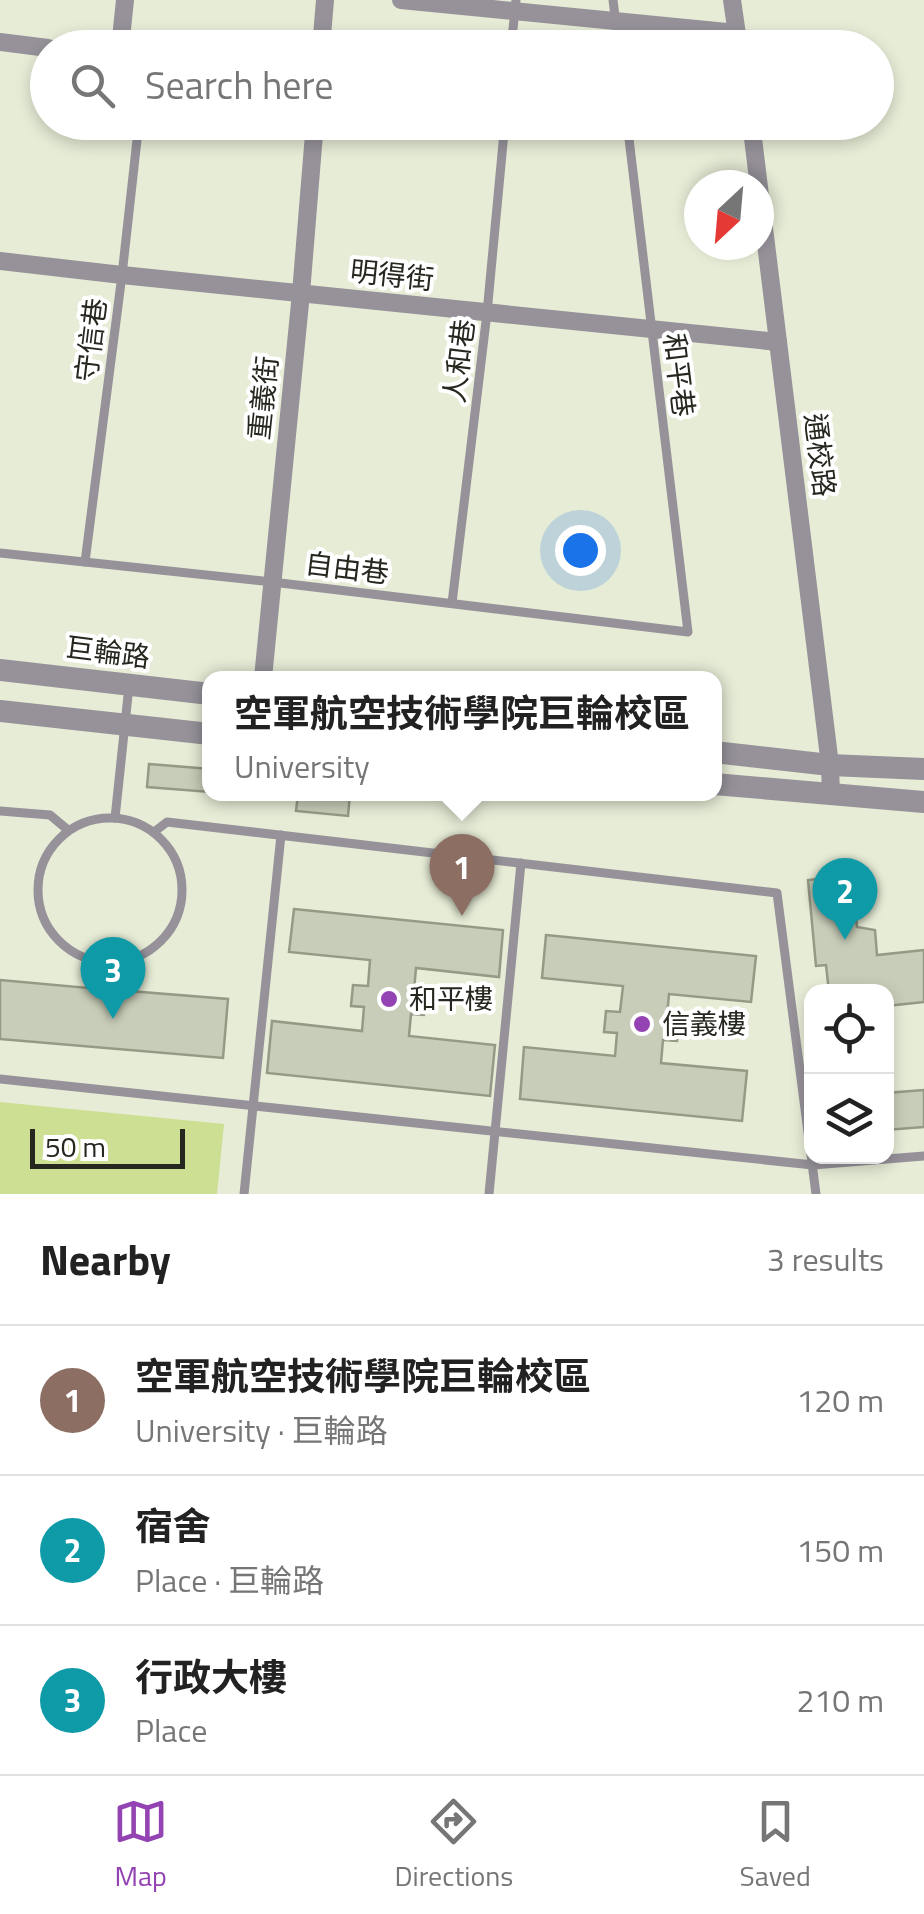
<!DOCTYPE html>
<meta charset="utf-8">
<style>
:root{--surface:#fff;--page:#f6f6f6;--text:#222;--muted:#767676;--line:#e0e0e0;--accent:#9443b3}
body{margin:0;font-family:"Titillium Web","Noto Sans TC",sans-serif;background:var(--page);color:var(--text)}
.controls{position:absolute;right:30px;bottom:30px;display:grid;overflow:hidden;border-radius:20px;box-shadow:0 5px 15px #0003}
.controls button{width:90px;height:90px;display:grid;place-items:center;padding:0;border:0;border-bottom:2px solid var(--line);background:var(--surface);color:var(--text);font:50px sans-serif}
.compass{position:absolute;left:684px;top:170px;width:90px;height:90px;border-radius:50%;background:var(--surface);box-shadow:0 5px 15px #0003;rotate:206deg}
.scale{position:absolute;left:30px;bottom:25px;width:155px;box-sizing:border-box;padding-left:10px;border:5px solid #262820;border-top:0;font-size:28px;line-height:35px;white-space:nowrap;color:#262820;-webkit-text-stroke:8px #fff;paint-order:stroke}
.you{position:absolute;left:580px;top:550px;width:35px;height:35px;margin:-25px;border:8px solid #fff;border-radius:50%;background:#1a73e8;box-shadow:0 0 0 15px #1a73e833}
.badge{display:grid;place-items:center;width:65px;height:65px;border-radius:50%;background:var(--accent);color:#fff;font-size:32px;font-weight:700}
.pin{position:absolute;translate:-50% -82px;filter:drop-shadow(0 2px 5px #0008)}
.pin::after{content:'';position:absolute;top:52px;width:35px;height:30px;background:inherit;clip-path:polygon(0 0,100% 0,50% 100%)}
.popup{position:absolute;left:202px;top:671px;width:520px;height:130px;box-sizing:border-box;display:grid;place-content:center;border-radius:20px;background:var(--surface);filter:drop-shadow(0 2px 8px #0005);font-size:32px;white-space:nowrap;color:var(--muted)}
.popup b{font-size:38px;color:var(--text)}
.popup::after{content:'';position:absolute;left:50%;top:100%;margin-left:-20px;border:20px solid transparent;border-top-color:var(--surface)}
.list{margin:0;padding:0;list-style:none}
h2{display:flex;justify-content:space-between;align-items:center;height:130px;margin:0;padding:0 40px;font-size:42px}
h2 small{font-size:32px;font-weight:400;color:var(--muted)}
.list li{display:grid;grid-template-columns:65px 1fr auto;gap:30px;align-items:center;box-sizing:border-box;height:150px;padding:0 40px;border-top:2px solid var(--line)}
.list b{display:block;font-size:38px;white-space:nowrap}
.list p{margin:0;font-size:32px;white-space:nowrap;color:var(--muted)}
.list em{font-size:32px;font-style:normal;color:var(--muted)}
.icon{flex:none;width:55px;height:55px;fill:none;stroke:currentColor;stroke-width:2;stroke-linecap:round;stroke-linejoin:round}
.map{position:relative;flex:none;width:924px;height:1194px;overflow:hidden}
.search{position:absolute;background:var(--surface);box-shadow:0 5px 15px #0003;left:30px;right:30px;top:30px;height:110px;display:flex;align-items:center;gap:25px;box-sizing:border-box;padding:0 35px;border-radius:55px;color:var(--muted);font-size:38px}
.sheet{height:580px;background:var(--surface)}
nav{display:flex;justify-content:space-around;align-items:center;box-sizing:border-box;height:140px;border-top:2px solid var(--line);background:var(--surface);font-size:28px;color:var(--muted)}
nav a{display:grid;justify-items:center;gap:5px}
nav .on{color:var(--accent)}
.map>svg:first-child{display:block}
.green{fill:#ccdf92}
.building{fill:#c7cdb8;stroke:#959a86;stroke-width:2.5}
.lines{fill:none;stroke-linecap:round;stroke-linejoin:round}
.service{stroke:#97929a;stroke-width:9}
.minor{stroke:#97929a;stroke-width:18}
.tertiary{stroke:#97929a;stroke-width:22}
.poi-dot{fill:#9443b3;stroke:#fff;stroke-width:4}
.labels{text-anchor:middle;stroke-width:8;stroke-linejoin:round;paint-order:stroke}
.street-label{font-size:28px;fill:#262820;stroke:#fff}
.poi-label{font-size:28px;fill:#262820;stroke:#fff;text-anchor:start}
</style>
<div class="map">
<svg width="924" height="1194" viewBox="0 0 924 1194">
<rect width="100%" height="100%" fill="#e6ecd6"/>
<polygon class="green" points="0,1102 224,1124 217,1194 0,1194"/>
<g class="building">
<polygon points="149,764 210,769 210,792 147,787"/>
<polygon points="298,794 350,794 348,816 296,811"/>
<polygon points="852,875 857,927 875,930 877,955 924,950 924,1002 886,1006 886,992 829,992 826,965 816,966 808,880"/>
<polygon points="294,909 503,930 499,977 416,968 414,990 427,991 424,1015 411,1014 409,1036 495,1045 490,1096 267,1073 272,1021 362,1031 364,1007 351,1006 353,985 368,986 370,960 289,952"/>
<polygon points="546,935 756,956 751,1002 669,994 667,1016 679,1017 677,1041 663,1040 661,1063 747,1071 742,1121 520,1099 524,1047 615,1056 617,1033 604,1032 606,1011 620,1012 623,986 542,978"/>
<polygon points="89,975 118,977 117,990 228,999 223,1058 0,1039 0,980 88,988"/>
<polygon points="924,1090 924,1127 886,1130 886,1093"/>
</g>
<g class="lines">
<g class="service">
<polyline points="613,0 619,48"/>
<polyline points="511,48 516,0"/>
<polyline points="0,553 272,582 688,632 627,122"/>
<polyline points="85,562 122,275 139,122"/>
<polyline points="452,603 487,313 505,122"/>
<polyline points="0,811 50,815 68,830"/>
<circle cx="110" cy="890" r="72"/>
<polyline points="115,818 129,686"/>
<polyline points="154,832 167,822 777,893 816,1194"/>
<polyline points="0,1079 813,1165 924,1156"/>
<polyline points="244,1194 281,835"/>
<polyline points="489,1194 521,863"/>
</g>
<g class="minor">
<polyline points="401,0 737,33"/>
<polyline points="732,0 739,48"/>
<polyline points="0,42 48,48"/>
<polyline points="120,48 125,0"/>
<polyline points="321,48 325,0"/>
<polyline points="751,122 830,765 831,795"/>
<polyline points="0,261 122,275 778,342"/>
<polyline points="263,678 301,293 315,122"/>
</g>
<g class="tertiary">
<polyline points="0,670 210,694"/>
<polyline points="0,711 210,734"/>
<polyline points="714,752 830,765 924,769"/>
<polyline points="714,784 924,802"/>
</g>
</g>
<g class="poi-dot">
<circle cx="389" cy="999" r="10"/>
<circle cx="642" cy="1024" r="10"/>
</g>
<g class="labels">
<g class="street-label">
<text transform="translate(392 275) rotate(6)" y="10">明得街</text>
<text transform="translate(91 340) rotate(-83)" y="10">守信巷</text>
<text transform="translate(459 361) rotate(-83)" y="10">人和巷</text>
<text transform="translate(679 375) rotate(83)" y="10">和平巷</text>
<text transform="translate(263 398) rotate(-84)" y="10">重義街</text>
<text transform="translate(820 455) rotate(83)" y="10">通校路</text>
<text transform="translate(347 568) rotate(7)" y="10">自由巷</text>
<text transform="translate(108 652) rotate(7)" y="10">巨輪路</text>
</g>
<g class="poi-label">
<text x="409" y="1009">和平樓</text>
<text x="662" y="1034">信義樓</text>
</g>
</g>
</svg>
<div class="controls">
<button><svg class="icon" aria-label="locate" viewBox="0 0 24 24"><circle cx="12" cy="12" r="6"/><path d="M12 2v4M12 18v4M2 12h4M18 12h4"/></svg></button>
<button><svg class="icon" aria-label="layers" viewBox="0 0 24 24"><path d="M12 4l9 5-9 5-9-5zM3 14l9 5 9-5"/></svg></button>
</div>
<svg class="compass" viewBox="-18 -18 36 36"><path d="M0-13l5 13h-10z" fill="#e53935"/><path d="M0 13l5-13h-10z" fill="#767676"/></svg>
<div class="scale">50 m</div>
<div class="you"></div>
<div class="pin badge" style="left:462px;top:916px;background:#8d6e63">1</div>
<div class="popup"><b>空軍航空技術學院巨輪校區</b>University</div>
<div class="pin badge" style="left:845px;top:940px;background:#0f9aa8">2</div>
<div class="pin badge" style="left:113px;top:1019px;background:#0f9aa8">3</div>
<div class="search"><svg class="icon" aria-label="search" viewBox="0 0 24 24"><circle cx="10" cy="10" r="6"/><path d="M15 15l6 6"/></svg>Search here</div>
</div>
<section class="sheet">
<h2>Nearby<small>3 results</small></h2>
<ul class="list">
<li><span class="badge" style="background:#8d6e63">1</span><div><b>空軍航空技術學院巨輪校區</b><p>University · 巨輪路</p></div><em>120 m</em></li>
<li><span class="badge" style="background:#0f9aa8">2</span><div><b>宿舍</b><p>Place · 巨輪路</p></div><em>150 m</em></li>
<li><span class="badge" style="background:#0f9aa8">3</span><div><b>行政大樓</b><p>Place</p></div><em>210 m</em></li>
</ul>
</section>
<nav>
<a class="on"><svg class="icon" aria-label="map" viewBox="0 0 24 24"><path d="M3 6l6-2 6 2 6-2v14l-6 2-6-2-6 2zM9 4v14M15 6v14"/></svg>Map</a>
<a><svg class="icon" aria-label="directions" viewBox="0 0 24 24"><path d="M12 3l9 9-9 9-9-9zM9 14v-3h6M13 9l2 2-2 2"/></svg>Directions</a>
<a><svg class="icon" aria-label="saved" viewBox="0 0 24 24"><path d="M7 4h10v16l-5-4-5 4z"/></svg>Saved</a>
</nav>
